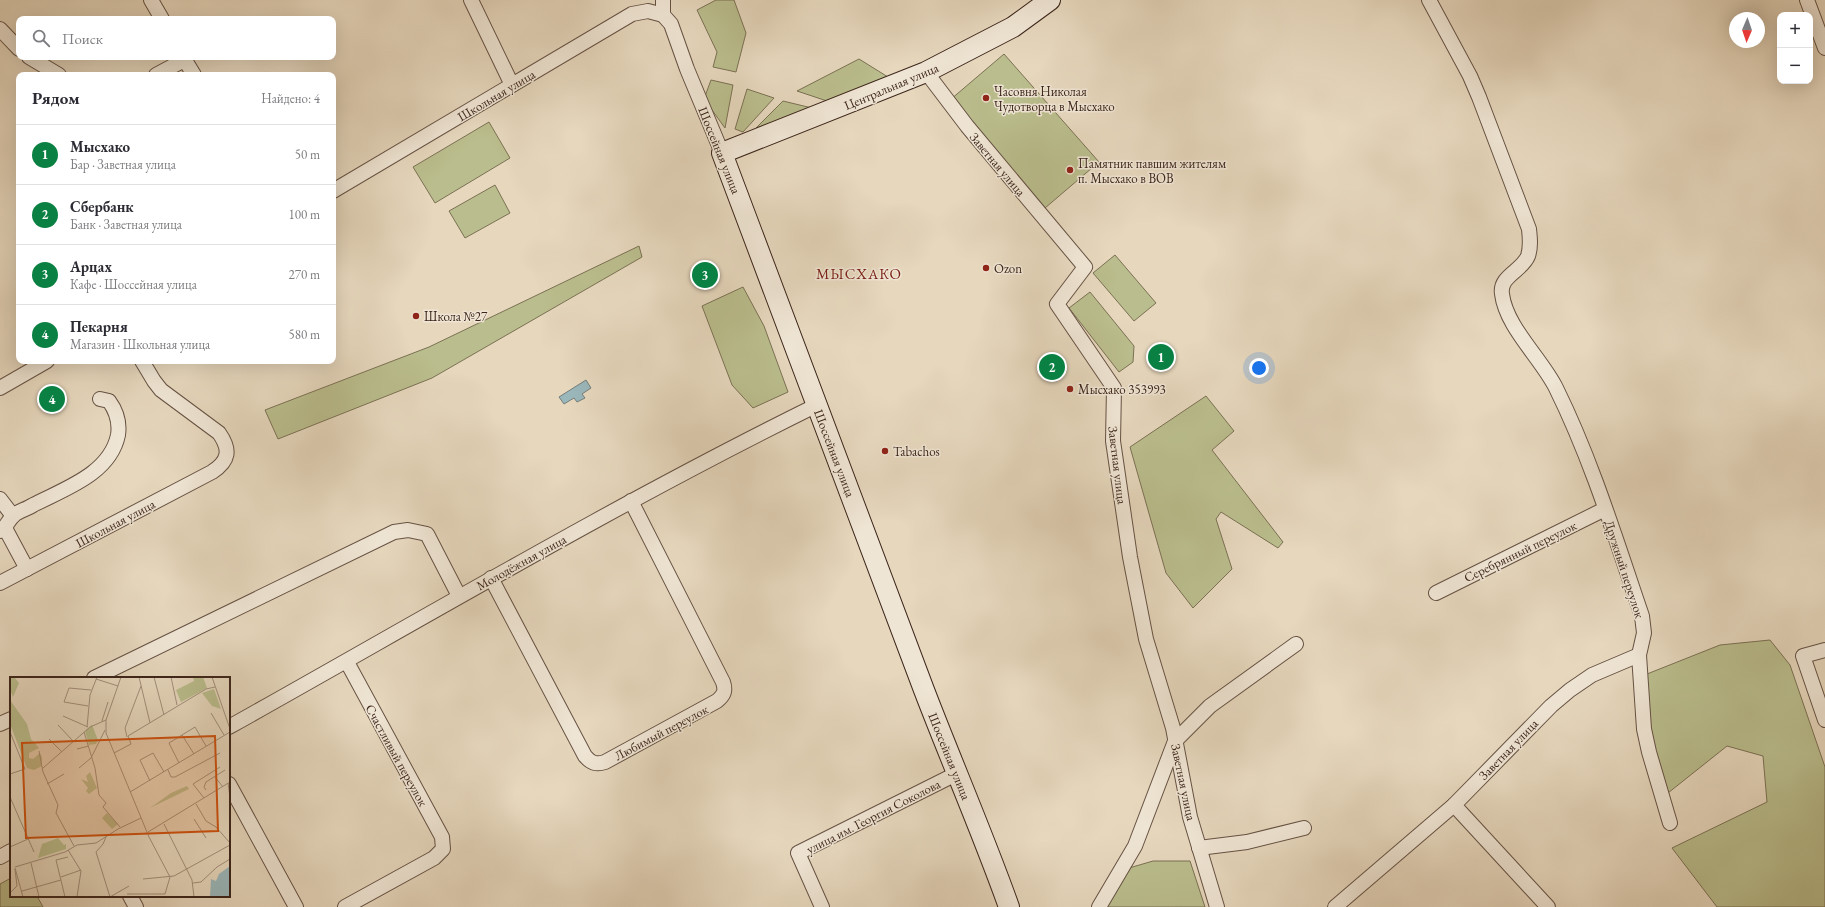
<!DOCTYPE html>
<html lang="ru">
<meta charset="utf-8">
<style>
:root{--surface:#fff;--page:#f7f7f7;--text:#2b2b33;--muted:#7c7c81;--line:#e1e1e2;--accent:#0b8043}
body{margin:0;font-family:"EB Garamond",serif;background:var(--page);color:var(--text)}
.controls{position:absolute;right:12px;top:12px;display:grid;overflow:hidden;border-radius:8px;box-shadow:0 4px 16px #0002}
.controls button{width:36px;height:36px;display:grid;place-items:center;padding:0;border:0;border-bottom:1px solid var(--line);background:var(--surface);color:var(--text);font:20px sans-serif}
.compass{position:absolute;left:1729px;top:12px;width:36px;height:36px;border-radius:50%;background:var(--surface);box-shadow:0 4px 16px #0002;rotate:182deg}
.you{position:absolute;left:1259px;top:368px;width:14px;height:14px;margin:-10px;border:3px solid #fff;border-radius:50%;background:#1a73e8;box-shadow:0 0 0 6px #1a73e833}
.badge{display:grid;place-items:center;width:26px;height:26px;border-radius:50%;background:var(--accent);color:#fff;font-size:13px;font-weight:700}
.pin{position:absolute;translate:-50% -50%;border:2px solid #fff;box-shadow:0 1px 4px #0006}
.list{margin:0;padding:0;list-style:none}
h2{display:flex;justify-content:space-between;align-items:center;height:52px;margin:0;padding:0 16px;font-size:17px}
h2 small{font-size:13px;font-weight:400;color:var(--muted)}
.list li{display:grid;grid-template-columns:26px 1fr auto;gap:12px;align-items:center;box-sizing:border-box;height:60px;padding:0 16px;border-top:1px solid var(--line)}
.list b{display:block;font-size:15px;white-space:nowrap}
.list p{margin:0;font-size:13px;white-space:nowrap;color:var(--muted)}
.list em{font-size:13px;font-style:normal;color:var(--muted)}
.icon{flex:none;width:22px;height:22px;fill:none;stroke:currentColor;stroke-width:2;stroke-linecap:round;stroke-linejoin:round}
.map{position:relative;flex:none;width:1825px;height:907px;overflow:hidden}
.search{position:absolute;background:var(--surface);box-shadow:0 4px 16px #0002;left:16px;top:16px;width:320px;height:44px;display:flex;align-items:center;gap:10px;box-sizing:border-box;padding:0 14px;border-radius:8px;color:var(--muted);font-size:15px}
.panel{position:absolute;background:var(--surface);box-shadow:0 4px 16px #0002;left:16px;top:72px;width:320px;height:292px;border-radius:8px}
.map>svg:first-child{display:block}
.green{fill:#babd8d;stroke:#7b7154}
.water{fill:#9ab7bb;stroke:#747d7b}
.lines{fill:none;stroke-linecap:round;stroke-linejoin:round}
.street-casing{stroke:#665244;stroke-width:16}
.secondary-casing{stroke:#3c251b;stroke-width:22}
.street{stroke:#efe5d4;stroke-width:14}
.secondary{stroke:#efe5d4;stroke-width:20}
.poi-dot{fill:#8f2418;stroke:#efe5d4;stroke-width:1.5}
.labels{text-anchor:middle;stroke-width:3;stroke-linejoin:round;paint-order:stroke}
.street-label{font-size:13px;fill:#3c251b;stroke:#efe5d4}
.poi-label{font-size:13px;fill:#3c251b;stroke:#efe5d4;text-anchor:start}
.quarter-label{font-size:15px;letter-spacing:1px;fill:#7a1f14;stroke:#efe5d4}
.inset-road{fill:none;stroke:#a2907c;stroke-width:1}
.view{fill:#ce510e;fill-opacity:0.15;stroke:#ce510e;stroke-width:2}
.inset-edge{fill:none;stroke:#3c251b;stroke-width:2}
</style>
<div class="map">
<svg width="1825" height="907" viewBox="0 0 1825 907">
<rect width="100%" height="100%" fill="#e6d7bd"/>
<filter id="stains"><feTurbulence type="fractalNoise" baseFrequency=".005" numOctaves="4"/><feColorMatrix values="0 0 0 0 .2 0 0 0 0 .09 0 0 0 0 .02 0 0 0 .5 -.17"/></filter>
<radialGradient id="worn" r=".72"><stop offset=".6" stop-color="#630" stop-opacity="0"/><stop offset="1" stop-color="#630" stop-opacity=".3"/></radialGradient>
<g class="green">
<polygon points="716,0 734,0 746,33 736,72 713,67 717,52 697,10"/>
<polygon points="1004,54 1099,162 1045,208 950,100"/>
<polygon points="859,59 888,77 827,101 797,91"/>
<polygon points="711,80 733,85 725,128 704,99"/>
<polygon points="747,89 774,98 743,132 735,129"/>
<polygon points="783,101 812,108 756,128"/>
<polygon points="489,122 510,158 435,203 413,167"/>
<polygon points="495,185 510,213 465,238 449,211"/>
<polygon points="639,246 642,257 432,378 278,439 265,410 429,347"/>
<polygon points="1115,255 1156,303 1134,321 1093,273"/>
<polygon points="743,287 764,326 788,392 753,408 732,385 702,306"/>
<polygon points="1090,292 1134,346 1133,362 1119,372 1069,308"/>
<polygon points="1206,396 1234,431 1212,450 1283,542 1278,548 1221,512 1216,519 1232,569 1193,608 1166,573 1130,447"/>
<polygon points="1770,640 1790,665 1825,767 1825,907 1717,907 1672,848 1767,802 1763,756 1727,746 1663,797 1647,759 1642,676 1720,645"/>
<polygon points="1153,861 1190,861 1205,907 1107,907 1129,868"/>
<polygon points="11,878 11,896 37,896 43,907 0,907 0,884"/>
</g>
<polygon class="water" points="586,380 591,388 582,394 585,398 577,402 574,398 564,404 559,397"/>
<g class="lines">
<defs>
<g id="street">
<polyline points="151,0 162,19"/>
<polyline points="471,0 512,85"/>
<polyline points="663,0 663,15 671,24 687,69 722,153"/>
<path d="M1429,0L1470,76L1479,97L1529,229C1530,238 1531,247 1528,256C1522,271 1499,276 1502,294C1506,327 1541,358 1556,388C1592,461 1616,540 1642,616L1644,633L1639,655L1644,729L1649,752L1670,823"/>
<polyline points="1807,0 1825,48"/>
<polyline points="0,29 19,49"/>
<polyline points="29,57 59,75"/>
<polyline points="183,57 194,75"/>
<polyline points="926,72 967,126 1085,267 1057,304 1114,388 1113,441 1130,557 1146,639 1173,728 1190,817 1217,907"/>
<polyline points="156,75 184,60"/>
<polyline points="333,191 632,14 648,11 663,15"/>
<polyline points="0,388 47,361"/>
<polyline points="0,499 13,516"/>
<polyline points="5,528 27,569"/>
<path d="M0,531C7,527 8,520 14,515C19,511 27,509 33,505C64,489 110,474 118,435C120,422 117,412 109,401L100,399"/>
<path d="M491,578L585,756C591,763 596,765 605,762L717,701C724,695 726,691 723,682L631,501"/>
<path d="M0,583L212,472C229,461 231,450 219,433L161,390L154,381L142,361"/>
<polyline points="1436,593 1605,509"/>
<polyline points="1825,650 1803,656 1825,720"/>
<polyline points="94,678 394,532 408,530 427,534 459,596"/>
<polyline points="0,724 11,719"/>
<path d="M229,727C424,618 616,504 817,405"/>
<polyline points="229,784 296,907"/>
<polyline points="1454,805 1548,907"/>
<polyline points="1199,848 1247,842 1304,828"/>
<polyline points="0,857 11,851"/>
<polyline points="130,896 136,907"/>
<polyline points="345,907 434,858 443,849 442,837 347,662"/>
<polyline points="822,907 798,853 956,774"/>
<polyline points="1099,907 1135,846 1175,741 1210,706 1296,644"/>
<polyline points="1335,907 1454,805 1551,706 1570,690 1592,675 1639,655"/>
</g>
<path id="secondary" d="M1009,907C983,834 952,763 924,690L722,153L926,72L1013,27L1050,0"/>
</defs>
<use href="#street" class="street-casing"/>
<use href="#secondary" class="secondary-casing"/>
<use href="#street" class="street"/>
<use href="#secondary" class="secondary"/>
</g>
<g class="poi-dot">
<circle cx="986" cy="98" r="4"/>
<circle cx="1070" cy="170" r="4"/>
<circle cx="986" cy="268" r="4"/>
<circle cx="416" cy="316" r="4"/>
<circle cx="1070" cy="389" r="4"/>
<circle cx="885" cy="451" r="4"/>
</g>
<g class="labels">
<g class="street-label">
<text transform="translate(891 86) rotate(-23)" y="5">Центральная улица</text>
<text transform="translate(496 95) rotate(-31)" y="5">Школьная улица</text>
<text transform="translate(720 150) rotate(68)" y="5">Шоссейная улица</text>
<text transform="translate(998 164) rotate(50)" y="5">Заветная улица</text>
<text transform="translate(835 453) rotate(69)" y="5">Шоссейная улица</text>
<text transform="translate(1118 465) rotate(83)" y="5">Заветная улица</text>
<text transform="translate(115 523) rotate(-28)" y="5">Школьная улица</text>
<text transform="translate(1520 551) rotate(-26)" y="5">Серебрянный переулок</text>
<text transform="translate(521 562) rotate(-29)" y="5">Молодёжная улица</text>
<text transform="translate(1625 569) rotate(72)" y="5">Дружный переулок</text>
<text transform="translate(661 732) rotate(-28)" y="5">Любимый переулок</text>
<text transform="translate(1508 749) rotate(-46)" y="5">Заветная улица</text>
<text transform="translate(397 755) rotate(61)" y="5">Счастливый переулок</text>
<text transform="translate(950 756) rotate(68)" y="5">Шоссейная улица</text>
<text transform="translate(1184 782) rotate(78)" y="5">Заветная улица</text>
<text transform="translate(873 816) rotate(-27)" y="5">улица им. Георгия Соколова</text>
</g>
<g class="poi-label">
<text x="994" y="96">Часовня Николая<tspan x="994" dy="15">Чудотворца в Мысхако</tspan></text>
<text x="1078" y="168">Памятник павшим жителям<tspan x="1078" dy="15">п. Мысхако в ВОВ</tspan></text>
<text x="994" y="273">Ozon</text>
<text x="424" y="321">Школа №27</text>
<text x="1078" y="394">Мысхако 353993</text>
<text x="893" y="456">Tabachos</text>
</g>
<g class="quarter-label">
<text x="859" y="279">МЫСХАКО</text>
</g>
</g>
<g transform="translate(10 677)">
<rect width="220" height="220" fill="#e6d7bd"/>
<path d="M0,0L5,1L9,6L3,20L0,13ZM183,0H193L197,11L171,25L166,13L184,4ZM204,12L211,32L202,29L192,16ZM0,23L17,47L21,62L29,71L19,76V81L23,82L30,76L32,80V89L24,93L17,91L0,47ZM82,48L88,63L86,67L79,68L75,54ZM80,95L87,111L79,117L76,114L78,111L71,102L78,105L76,99ZM177,109L179,112L140,131L161,116ZM97,136L108,147L102,152L92,141ZM48,161L54,168L56,167V172L28,181L32,167Z" fill="#babd8d"/>
<path d="M220,189V220H200L201,202L206,204L209,197Z" fill="#9ab7bb"/>
<path class="inset-road" d="M111,0L96,43V56L139,160L160,200M129,0L140,46M144,0L154,38M161,0L167,28M202,0L220,52M86,2L108,9M78,29L54,25L59,11L81,13M201,36L214,58M53,39L78,50M92,44L98,25M48,48L63,64M77,50L80,18L87,0M0,55L15,92L0,97M74,55L85,91L89,118L96,126L93,130L110,150M172,58L184,77M117,60L115,51L131,9M39,62L52,75M67,72L79,69M29,74L33,95L48,128L46,136L64,169M104,76L121,67L118,59L196,12L205,10M169,86L159,66L185,50L196,69M33,91L80,50L96,43M69,91L81,81L95,53M158,93L161,100H165L210,76M205,100L213,110M140,104L130,83L143,76L154,95M218,106L220,120M37,107L54,97M196,113L194,110L196,105L215,93M120,115L220,55M0,120L24,175M194,121L183,107L210,90M186,127L196,144L206,150L220,166M184,142L196,161M154,147L182,203L184,220M138,155L220,105M96,160L93,167L86,175L100,220L119,209M0,170L18,162M58,173L71,194L67,220M21,186L29,220M5,190L55,175L67,168L86,166L108,152L131,141M5,191L13,220M51,200L71,193M133,202L164,199L220,168M183,206L191,205L207,190L220,182M12,214L51,203M0,216L7,209L5,192M117,217H155L160,200M55,220L46,183L58,180"/>
<path class="view" d="M205,59L208,154L16,161L12,66Z"/>
<rect width="220" height="220" class="inset-edge"/>
</g>
<rect width="100%" height="100%" filter="url(#stains)"/>
<rect width="100%" height="100%" fill="url(#worn)"/>
</svg>
<div class="controls">
<button>+</button>
<button>−</button>
</div>
<svg class="compass" viewBox="-18 -18 36 36"><path d="M0-13l5 13h-10z" fill="#e53935"/><path d="M0 13l5-13h-10z" fill="#7c7c81"/></svg>
<div class="you"></div>
<div class="pin badge" style="left:1161px;top:357px">1</div>
<div class="pin badge" style="left:1052px;top:367px">2</div>
<div class="pin badge" style="left:705px;top:275px">3</div>
<div class="pin badge" style="left:52px;top:399px">4</div>
<div class="search"><svg class="icon" aria-label="search" viewBox="0 0 24 24"><circle cx="10" cy="10" r="6"/><path d="M15 15l6 6"/></svg>Поиск</div>
<section class="panel">
<h2>Рядом<small>Найдено: 4</small></h2>
<ul class="list">
<li><span class="badge">1</span><div><b>Мысхако</b><p>Бар · Заветная улица</p></div><em>50 m</em></li>
<li><span class="badge">2</span><div><b>Сбербанк</b><p>Банк · Заветная улица</p></div><em>100 m</em></li>
<li><span class="badge">3</span><div><b>Арцах</b><p>Кафе · Шоссейная улица</p></div><em>270 m</em></li>
<li><span class="badge">4</span><div><b>Пекарня</b><p>Магазин · Школьная улица</p></div><em>580 m</em></li>
</ul>
</section>
</div>
